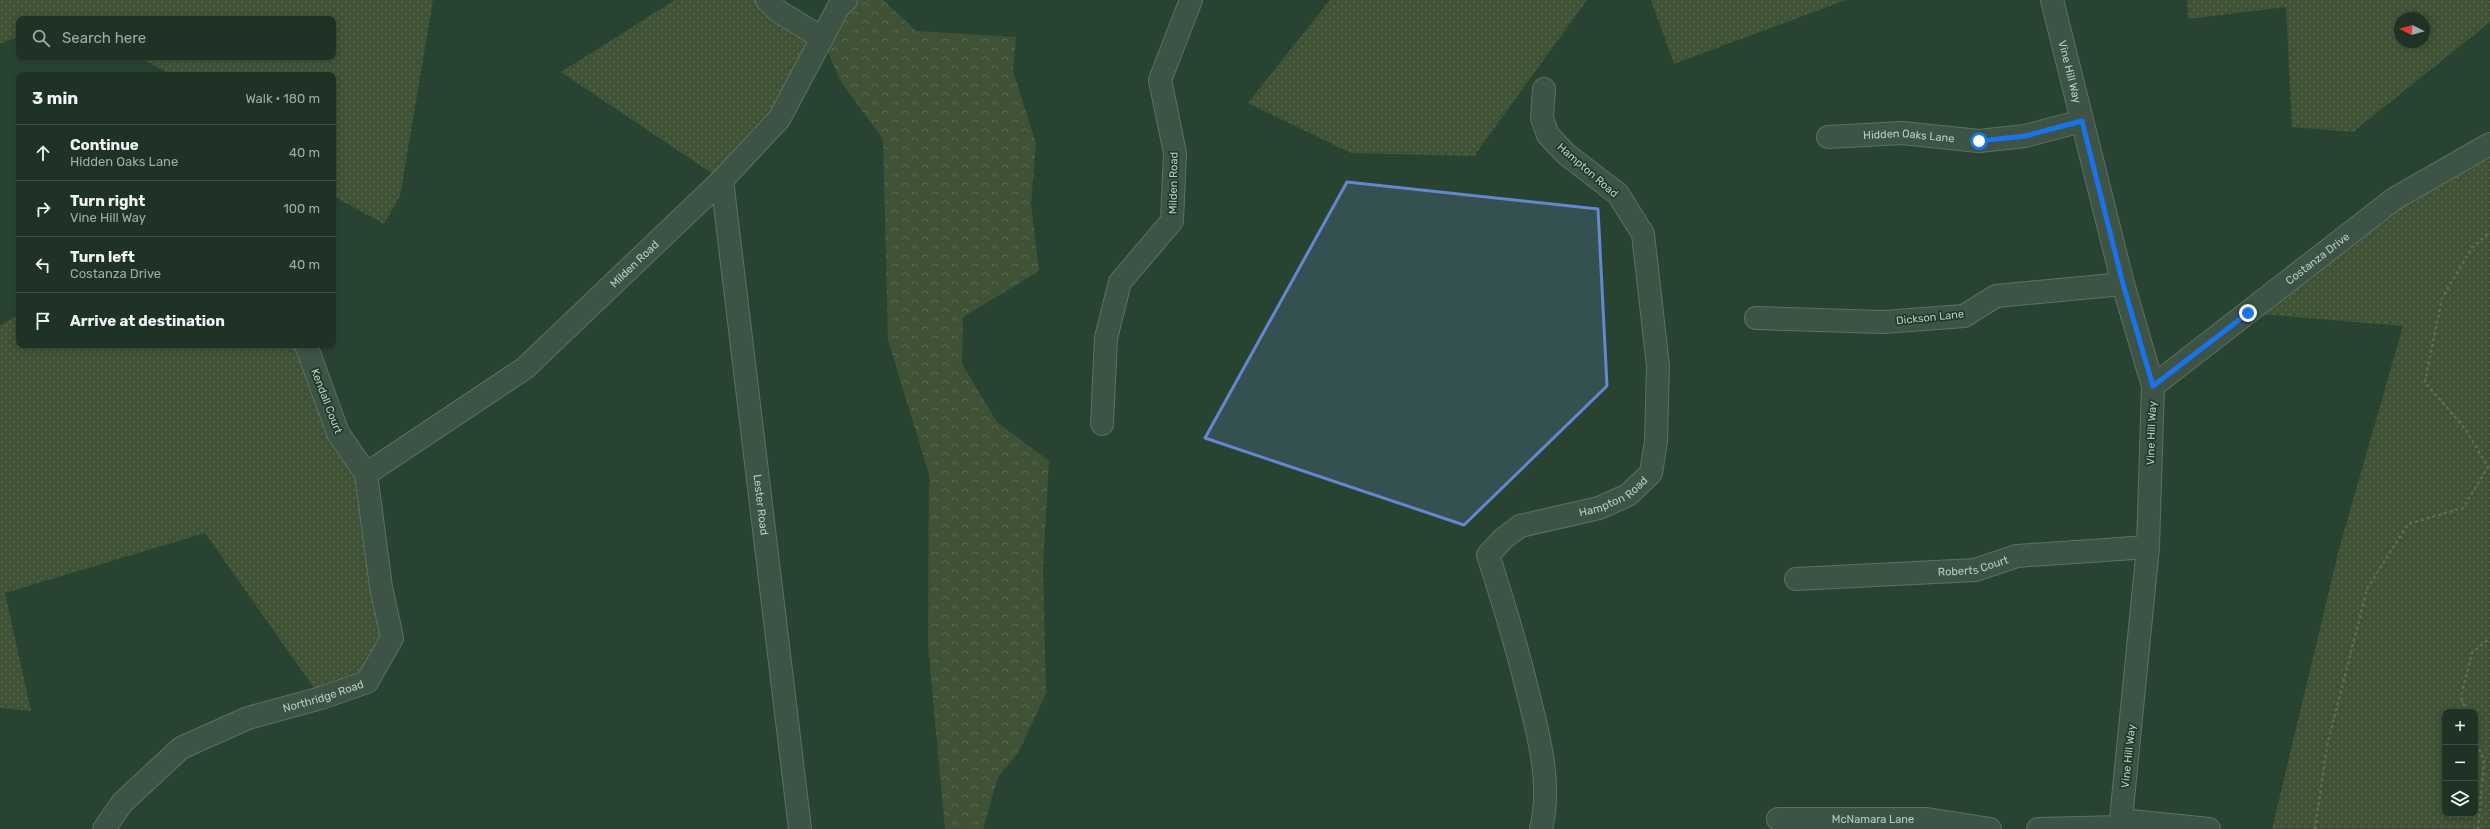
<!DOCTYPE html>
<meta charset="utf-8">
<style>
:root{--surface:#1f3226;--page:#273a2e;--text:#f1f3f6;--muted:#a1aaa7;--line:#3c4d43}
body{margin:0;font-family:Rubik,sans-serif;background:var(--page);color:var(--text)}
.controls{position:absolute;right:12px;bottom:12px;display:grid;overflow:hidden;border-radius:8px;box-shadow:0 2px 6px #0003}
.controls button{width:36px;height:36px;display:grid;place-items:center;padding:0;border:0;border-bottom:1px solid var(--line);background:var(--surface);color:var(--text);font:20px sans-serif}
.compass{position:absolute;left:2394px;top:12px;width:36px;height:36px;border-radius:50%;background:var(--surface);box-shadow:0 2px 6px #0003;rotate:275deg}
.stop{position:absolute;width:12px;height:12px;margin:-9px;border:3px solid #1a73e8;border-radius:50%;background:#fff}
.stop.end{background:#1a73e8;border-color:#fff;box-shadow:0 1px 4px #0008}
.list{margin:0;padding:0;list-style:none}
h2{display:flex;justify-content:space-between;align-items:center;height:52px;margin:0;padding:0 16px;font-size:17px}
h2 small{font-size:13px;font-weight:400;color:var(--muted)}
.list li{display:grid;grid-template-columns:26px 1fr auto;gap:12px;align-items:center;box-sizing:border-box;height:56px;padding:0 16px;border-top:1px solid var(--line)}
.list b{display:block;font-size:15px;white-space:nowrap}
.list p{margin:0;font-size:13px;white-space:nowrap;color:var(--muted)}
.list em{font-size:13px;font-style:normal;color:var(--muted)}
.icon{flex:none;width:22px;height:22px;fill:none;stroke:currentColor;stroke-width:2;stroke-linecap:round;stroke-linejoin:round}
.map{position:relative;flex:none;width:2490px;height:829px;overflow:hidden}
.search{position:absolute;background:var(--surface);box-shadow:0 2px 6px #0003;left:16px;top:16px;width:320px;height:44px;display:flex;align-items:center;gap:10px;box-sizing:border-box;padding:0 14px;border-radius:8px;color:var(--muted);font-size:15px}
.panel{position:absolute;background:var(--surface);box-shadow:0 2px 6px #0003;left:16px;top:72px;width:320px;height:276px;border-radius:8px}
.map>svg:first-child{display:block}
.grass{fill:url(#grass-dots);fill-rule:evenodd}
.forest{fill:url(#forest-crowns)}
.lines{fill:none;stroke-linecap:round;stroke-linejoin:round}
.minor-casing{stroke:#5b7163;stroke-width:24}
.path{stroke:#596e58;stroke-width:2.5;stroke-dasharray:3 3;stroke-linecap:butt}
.minor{stroke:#3d5345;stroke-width:22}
.route{stroke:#1a73e8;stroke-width:5}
.marked{fill:#6487ce;fill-opacity:0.2;stroke:#6487ce;stroke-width:3;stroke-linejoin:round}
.labels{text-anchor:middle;stroke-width:3.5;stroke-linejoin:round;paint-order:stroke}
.street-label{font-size:11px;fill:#bacdc2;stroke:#21392a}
</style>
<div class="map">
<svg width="2490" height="829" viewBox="0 0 2490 829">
<defs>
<pattern id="grass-dots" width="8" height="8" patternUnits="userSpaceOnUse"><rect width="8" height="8" fill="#3f5236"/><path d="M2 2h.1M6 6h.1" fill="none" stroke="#596a51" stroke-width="1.8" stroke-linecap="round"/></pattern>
<pattern id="forest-crowns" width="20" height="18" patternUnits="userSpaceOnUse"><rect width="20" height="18" fill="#3f5236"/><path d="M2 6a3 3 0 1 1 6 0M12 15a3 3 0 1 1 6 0" fill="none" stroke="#596a51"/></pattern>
</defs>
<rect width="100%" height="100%" fill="#294333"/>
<g class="grass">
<polygon points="0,0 433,0 400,196 384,224 333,196 333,75 169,75 169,73 137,57 333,57 333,19 19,19 19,36 0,44"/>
<polygon points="675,0 767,0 822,38 779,119 722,180 561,72"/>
<polygon points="1330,0 1587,0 1474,156 1351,153 1248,103"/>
<polygon points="1651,0 1846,0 1674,64"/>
<path d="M2187,0H2490V22L2353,132L2292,127L2286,7L2188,19ZM2400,18H2424V42H2400Z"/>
<path d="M2490,144V829H2272L2339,549L2403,326L2248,313ZM2445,712H2475V814H2445Z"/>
<polygon points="19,315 19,345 306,345 366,474 392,638 367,682 321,698 205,533 5,593 31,711 0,708 0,325"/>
</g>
<polygon class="forest" points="846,0 883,0 916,31 1016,37 1013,71 1036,143 1031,204 1039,271 963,317 962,364 997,422 1049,461 1043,566 1046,694 1018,753 998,777 983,829 945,829 928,646 929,474 888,340 883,139 841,82 822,38"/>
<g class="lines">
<defs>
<g id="minor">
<polyline points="767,0 778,11 822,38"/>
<path id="s1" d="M2052,0L2123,284L2153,386L2148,547L2120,829"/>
<path id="s2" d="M1828,137L1902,133L1979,141L2025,136L2082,121"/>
<path id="s3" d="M722,180L800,829"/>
<polyline points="1756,318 1884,322 1964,316 1996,296 2123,284"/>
<path id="s4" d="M2153,386L2394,199L2490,144"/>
<polyline points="1102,424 1106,338 1120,282 1172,221 1175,153 1160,80 1191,0"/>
<path id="s5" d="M366,474L525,368L722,180L779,119L838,8L846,0"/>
<path id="s6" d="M1796,579L1975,570L2017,556L2148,547"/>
<path id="s7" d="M1778,819H1927L1990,829"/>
<polyline points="2121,820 2209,829"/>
<path id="s8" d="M104,829L122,803L181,748L248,718L321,698L367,682L392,638L381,587L366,474L338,433L306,345"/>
<path id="s9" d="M1541,829C1552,784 1539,737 1528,693C1517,647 1503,601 1488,555L1504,538L1520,526L1599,508L1628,495L1651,473L1656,441L1658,366L1643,234L1618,194L1566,154L1548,135L1542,118L1544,89"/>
<polyline points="2038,829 2121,827"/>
</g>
</defs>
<use href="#minor" class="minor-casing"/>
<g class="path">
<polyline points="2466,712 2461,697 2472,653 2490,638"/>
<polyline points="2475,738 2484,762 2478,829"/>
<polyline points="2315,829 2327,746 2367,589 2408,524 2463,508 2488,467 2466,430 2425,382 2442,298 2472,248 2490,232"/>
</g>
<use href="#minor" class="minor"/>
</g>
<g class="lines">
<polyline class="route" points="1979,141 2025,136 2082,121 2123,284 2153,386 2248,313"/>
</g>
<path class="marked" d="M1347,182L1598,209L1607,386L1464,525L1205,438Z"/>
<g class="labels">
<g class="street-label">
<text dy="4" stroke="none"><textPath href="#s1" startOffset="74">Vine Hill Way</textPath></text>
<text dy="4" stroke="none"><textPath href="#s2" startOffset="81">Hidden Oaks Lane</textPath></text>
<text transform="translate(1588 170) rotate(41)" y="4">Hampton Road</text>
<text transform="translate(1173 183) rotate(-89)" y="4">Milden Road</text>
<text dy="4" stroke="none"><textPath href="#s4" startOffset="208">Costanza Drive</textPath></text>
<text dy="4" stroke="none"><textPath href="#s5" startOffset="342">Milden Road</textPath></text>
<text transform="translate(1930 317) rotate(-6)" y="4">Dickson Lane</text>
<text transform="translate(327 401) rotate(69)" y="4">Kendall Court</text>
<text transform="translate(2151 433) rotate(-88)" y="4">Vine Hill Way</text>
<text dy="4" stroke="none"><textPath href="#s9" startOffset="424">Hampton Road</textPath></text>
<text dy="4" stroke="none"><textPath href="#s3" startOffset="327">Lester Road</textPath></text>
<text dy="4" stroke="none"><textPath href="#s6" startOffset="178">Roberts Court</textPath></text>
<text dy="4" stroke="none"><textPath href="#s8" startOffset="264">Northridge Road</textPath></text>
<text transform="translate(2128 756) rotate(-84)" y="4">Vine Hill Way</text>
<text dy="4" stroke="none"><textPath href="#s7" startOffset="95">McNamara Lane</textPath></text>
</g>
</g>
</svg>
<div class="controls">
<button>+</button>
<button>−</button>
<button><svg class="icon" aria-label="layers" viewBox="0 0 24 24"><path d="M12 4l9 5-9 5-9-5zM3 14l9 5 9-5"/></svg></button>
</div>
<svg class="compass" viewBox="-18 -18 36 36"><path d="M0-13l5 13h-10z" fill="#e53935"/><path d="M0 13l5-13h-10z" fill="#a1aaa7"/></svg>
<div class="stop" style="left:1979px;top:141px"></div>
<div class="stop end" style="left:2248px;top:313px"></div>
<div class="search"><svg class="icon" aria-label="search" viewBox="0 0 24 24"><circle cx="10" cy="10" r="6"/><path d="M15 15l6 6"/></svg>Search here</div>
<section class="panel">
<h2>3 min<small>Walk · 180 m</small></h2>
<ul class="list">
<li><svg class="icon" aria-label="ahead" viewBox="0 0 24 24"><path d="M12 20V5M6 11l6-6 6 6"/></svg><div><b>Continue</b><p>Hidden Oaks Lane</p></div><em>40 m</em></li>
<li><svg class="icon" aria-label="right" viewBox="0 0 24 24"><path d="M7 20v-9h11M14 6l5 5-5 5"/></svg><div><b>Turn right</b><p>Vine Hill Way</p></div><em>100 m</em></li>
<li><svg class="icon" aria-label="left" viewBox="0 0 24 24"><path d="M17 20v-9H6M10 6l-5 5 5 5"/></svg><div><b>Turn left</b><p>Costanza Drive</p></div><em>40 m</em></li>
<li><svg class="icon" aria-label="arrive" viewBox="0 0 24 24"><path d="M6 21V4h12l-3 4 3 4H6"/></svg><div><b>Arrive at destination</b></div></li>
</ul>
</section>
</div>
